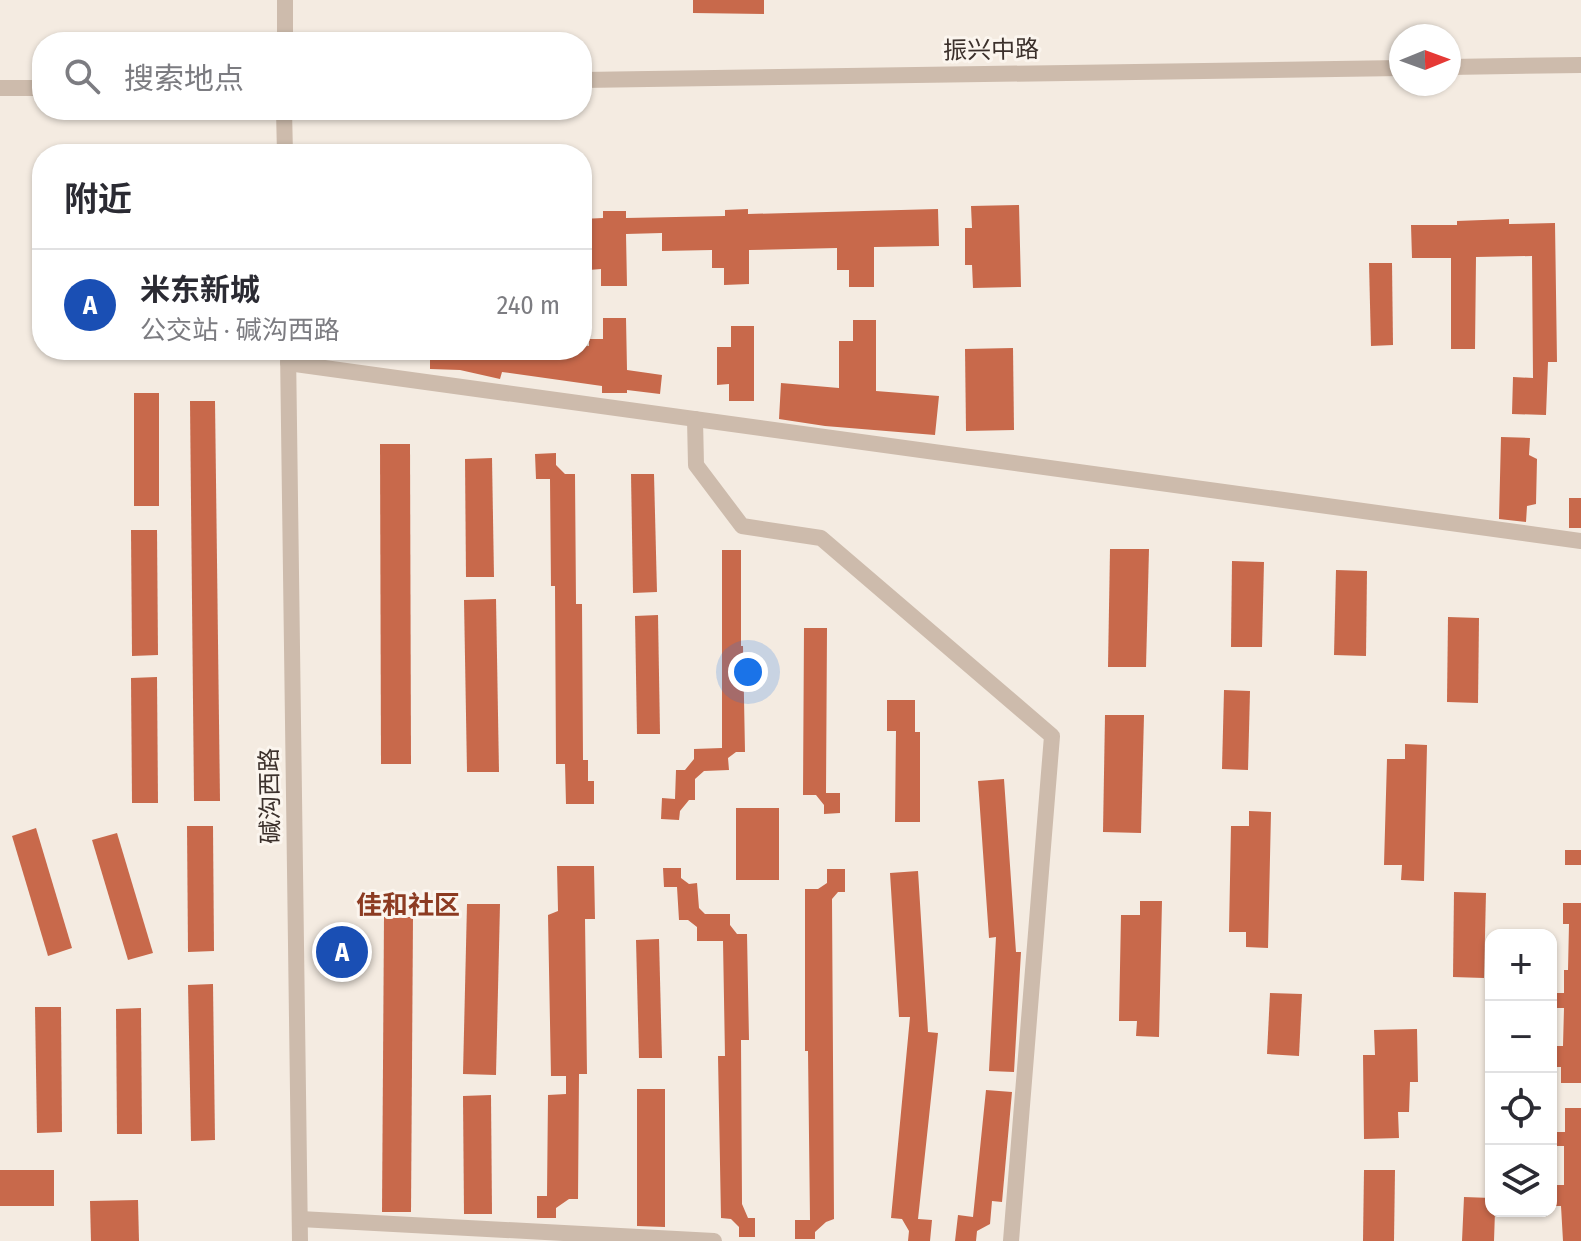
<!DOCTYPE html>
<html lang="zh">
<meta charset="utf-8">
<style>
:root{--surface:#fff;--page:#f7f7f7;--text:#2b2b33;--muted:#7c7c81;--line:#e1e1e2;--accent:#b45309}
body{margin:0;font-family:"Fira Sans Condensed","Noto Sans SC",sans-serif;background:var(--page);color:var(--text)}
.controls{position:absolute;right:24px;bottom:24px;display:grid;overflow:hidden;border-radius:16px;box-shadow:0 2px 6px #0004}
.controls button{width:72px;height:72px;display:grid;place-items:center;padding:0;border:0;border-bottom:2px solid var(--line);background:var(--surface);color:var(--text);font:40px sans-serif}
.compass{position:absolute;left:1389px;top:24px;width:72px;height:72px;border-radius:50%;background:var(--surface);box-shadow:0 2px 6px #0004;rotate:89deg}
.you{position:absolute;left:748px;top:672px;width:28px;height:28px;margin:-20px;border:6px solid #fff;border-radius:50%;background:#1a73e8;box-shadow:0 0 0 12px #1a73e833}
.badge{display:grid;place-items:center;width:52px;height:52px;border-radius:50%;background:var(--accent);color:#fff;font-size:26px;font-weight:700}
.pin{position:absolute;translate:-50% -50%;border:4px solid #fff;box-shadow:0 2px 8px #0006}
.list{margin:0;padding:0;list-style:none}
h2{display:flex;justify-content:space-between;align-items:center;height:104px;margin:0;padding:0 32px;font-size:34px}
h2 small{font-size:26px;font-weight:400;color:var(--muted)}
.list li{display:grid;grid-template-columns:52px 1fr auto;gap:24px;align-items:center;box-sizing:border-box;height:112px;padding:0 32px;border-top:2px solid var(--line)}
.list b{display:block;font-size:30px;white-space:nowrap}
.list p{margin:0;font-size:26px;white-space:nowrap;color:var(--muted)}
.list em{font-size:26px;font-style:normal;color:var(--muted)}
.icon{flex:none;width:44px;height:44px;fill:none;stroke:currentColor;stroke-width:2;stroke-linecap:round;stroke-linejoin:round}
.map{position:relative;flex:none;width:1581px;height:1241px;overflow:hidden}
.search{position:absolute;background:var(--surface);box-shadow:0 2px 6px #0004;left:32px;top:32px;width:560px;height:88px;display:flex;align-items:center;gap:20px;box-sizing:border-box;padding:0 28px;border-radius:32px;color:var(--muted);font-size:30px}
.panel{position:absolute;background:var(--surface);box-shadow:0 2px 6px #0004;left:32px;top:144px;width:560px;height:216px;border-radius:32px}
.map>svg:first-child{display:block}
.building{fill:#c8694b}
.lines{fill:none;stroke-linecap:round;stroke-linejoin:round}
.minor{stroke:#cdbbac;stroke-width:16}
.labels{text-anchor:middle;stroke-width:6;stroke-linejoin:round;paint-order:stroke}
.street-label{font-size:24px;fill:#3b302b;stroke:#fbf5ee}
.neighbourhood-label{font-size:26px;font-weight:bold;fill:#8c3b22;stroke:#fbf5ee}
</style>
<div class="map">
<svg width="1581" height="1241" viewBox="0 0 1581 1241">
<rect width="100%" height="100%" fill="#f4ebe1"/>
<g class="building">
<polygon points="693,0 764,0 764,14 693,13"/>
<polygon points="1019,205 1021,287 973,288 972,265 965,265 965,228 972,228 971,206"/>
<polygon points="748,209 748,214 938,209 939,246 874,247 874,287 849,287 849,270 837,270 837,248 749,250 749,284 724,285 724,268 712,268 712,250 662,251 662,233 626,234 627,286 601,286 601,269 589,270 589,257 582,257 582,219 603,218 603,211 626,211 626,218 725,216 725,210"/>
<polygon points="1509,219 1509,224 1555,223 1557,362 1548,362 1546,415 1512,414 1513,377 1533,378 1532,256 1476,257 1475,349 1451,349 1451,258 1412,258 1411,225 1457,225 1457,221"/>
<polygon points="1369,263 1392,263 1393,345 1371,346"/>
<polygon points="603,318 626,318 627,370 662,375 660,394 627,390 627,393 602,393 602,386 502,372 500,379 460,370 430,369 430,350 582,350 582,345 589,346 589,339 603,339"/>
<polygon points="853,320 876,320 876,391 939,396 935,435 825,426 779,419 781,383 839,388 839,341 853,341"/>
<polygon points="731,326 754,326 754,401 729,401 729,384 717,385 717,347 731,347"/>
<polygon points="1013,348 1014,430 966,431 965,349"/>
<rect x="134" y="393" width="25" height="113"/>
<polygon points="190,401 215,401 220,801 194,801"/>
<polygon points="1501,437 1530,438 1529,455 1537,459 1536,504 1527,506 1526,522 1499,519"/>
<polygon points="380,444 410,444 411,764 381,764"/>
<polygon points="556,453 556,465 565,474 575,474 576,604 582,604 583,760 588,760 588,781 594,781 594,804 566,804 565,764 556,764 555,586 551,586 550,479 536,479 535,454"/>
<polygon points="492,458 494,577 466,577 465,459"/>
<polygon points="631,474 654,474 657,592 633,593"/>
<rect x="1569" y="498" width="12" height="30"/>
<polygon points="131,530 157,530 158,655 132,656"/>
<polygon points="1110,549 1149,549 1146,667 1108,667"/>
<polygon points="722,550 741,550 741,646 743,646 745,752 736,752 728,758 729,770 704,771 695,779 695,800 689,800 680,811 679,820 661,819 662,798 675,799 676,770 685,770 694,759 694,749 722,748"/>
<polygon points="1232,561 1264,562 1262,647 1231,647"/>
<polygon points="1336,570 1367,571 1366,656 1334,655"/>
<polygon points="496,599 499,772 467,772 464,600"/>
<polygon points="658,615 660,734 637,734 635,616"/>
<polygon points="1448,617 1479,618 1478,703 1447,702"/>
<polygon points="804,628 827,628 826,793 840,793 840,813 824,814 824,805 816,795 803,795"/>
<polygon points="157,677 158,803 132,803 131,678"/>
<polygon points="1224,690 1250,691 1248,770 1222,769"/>
<polygon points="887,700 915,700 915,732 920,732 920,822 895,822 896,731 887,731"/>
<polygon points="1105,715 1144,715 1141,833 1103,832"/>
<polygon points="1405,744 1427,745 1424,881 1401,880 1402,865 1384,865 1387,759 1405,759"/>
<polygon points="1004,779 1016,952 1021,952 1014,1072 989,1071 996,937 989,938 978,781"/>
<rect x="736" y="808" width="43" height="72"/>
<polygon points="1249,811 1271,812 1268,948 1246,947 1246,932 1229,932 1231,826 1249,826"/>
<polygon points="187,826 213,826 214,951 188,952"/>
<polygon points="36,828 72,948 48,956 12,836"/>
<polygon points="117,833 153,953 128,960 92,840"/>
<rect x="1565" y="850" width="16" height="15"/>
<polygon points="557,866 594,866 595,919 585,919 587,1074 579,1074 578,1199 569,1199 556,1208 556,1218 537,1218 537,1196 547,1196 548,1095 566,1094 566,1076 551,1076 548,915 558,911"/>
<polygon points="663,868 681,868 681,878 689,884 697,883 699,908 705,914 730,914 730,925 737,934 747,934 749,1040 741,1040 742,1204 748,1218 755,1218 755,1237 739,1237 739,1227 731,1219 721,1218 718,1056 725,1056 723,941 697,941 697,927 688,920 679,920 677,887 664,887"/>
<polygon points="827,869 845,869 845,892 838,892 832,899 834,1219 826,1222 815,1232 815,1239 795,1239 795,1220 810,1220 808,1051 805,1051 805,889 818,889 827,883"/>
<polygon points="918,871 928,1032 938,1033 918,1219 932,1220 930,1241 908,1241 909,1231 902,1219 891,1218 910,1017 899,1017 890,873"/>
<polygon points="1454,892 1486,893 1484,978 1453,977"/>
<polygon points="1140,901 1162,901 1159,1037 1136,1036 1137,1021 1119,1021 1121,915 1140,915"/>
<polygon points="1563,903 1581,903 1581,1083 1561,1083 1561,1067 1555,1067 1555,1046 1563,1046 1564,1008 1556,1008 1556,993 1564,993 1564,970 1568,970 1569,924 1563,924"/>
<polygon points="467,904 500,904 496,1075 463,1074"/>
<polygon points="384,917 413,917 411,1212 382,1212"/>
<polygon points="659,939 662,1058 639,1058 636,940"/>
<polygon points="213,984 215,1140 191,1141 188,985"/>
<polygon points="1270,993 1302,994 1299,1056 1267,1054"/>
<polygon points="35,1007 61,1007 62,1132 37,1133"/>
<polygon points="141,1008 142,1134 117,1134 116,1009"/>
<polygon points="1417,1029 1418,1082 1410,1082 1409,1112 1398,1112 1399,1138 1364,1139 1363,1055 1375,1055 1374,1030"/>
<polygon points="637,1089 665,1089 665,1227 637,1226"/>
<polygon points="986,1090 1012,1092 1002,1202 992,1201 990,1224 977,1231 976,1241 955,1241 958,1215 973,1217"/>
<polygon points="491,1095 492,1214 464,1214 463,1096"/>
<polygon points="1565,1108 1581,1108 1581,1241 1563,1241 1561,1206 1555,1206 1555,1185 1564,1185 1564,1146 1556,1146 1556,1132 1565,1132"/>
<rect x="0" y="1170" width="54" height="36"/>
<polygon points="1364,1170 1395,1170 1394,1241 1363,1241"/>
<polygon points="1464,1197 1491,1198 1491,1211 1495,1211 1494,1241 1462,1241"/>
<polygon points="138,1200 139,1241 91,1241 90,1201"/>
</g>
<g class="lines">
<g class="minor">
<polyline points="285,42 285,0"/>
<polyline points="1449,67 1581,65"/>
<polyline points="582,80 1401,68"/>
<polyline points="0,88 42,88"/>
<polyline points="284,110 285,154"/>
<polyline points="288,350 300,1241"/>
<polyline points="288,363 1581,541"/>
<polyline points="695,419 696,465 742,526 821,538 1052,736 1011,1241"/>
<polyline points="300,1219 714,1241"/>
</g>
</g>
<g class="labels">
<g class="street-label">
<text transform="translate(991 50) rotate(-1)" y="8">振兴中路</text>
<text transform="translate(270 796) rotate(-91)" y="8">碱沟西路</text>
</g>
<g class="neighbourhood-label">
<text x="408" y="914">佳和社区</text>
</g>
</g>
</svg>
<div class="controls">
<button>+</button>
<button>−</button>
<button><svg class="icon" aria-label="locate" viewBox="0 0 24 24"><circle cx="12" cy="12" r="6"/><path d="M12 2v4M12 18v4M2 12h4M18 12h4"/></svg></button>
<button><svg class="icon" aria-label="layers" viewBox="0 0 24 24"><path d="M12 4l9 5-9 5-9-5zM3 14l9 5 9-5"/></svg></button>
</div>
<svg class="compass" viewBox="-18 -18 36 36"><path d="M0-13l5 13h-10z" fill="#e53935"/><path d="M0 13l5-13h-10z" fill="#7c7c81"/></svg>
<div class="you"></div>
<div class="pin badge" style="left:342px;top:952px;background:#1a4fb4">A</div>
<div class="search"><svg class="icon" aria-label="search" viewBox="0 0 24 24"><circle cx="10" cy="10" r="6"/><path d="M15 15l6 6"/></svg>搜索地点</div>
<section class="panel">
<h2>附近<small></small></h2>
<ul class="list">
<li><span class="badge" style="background:#1a4fb4">A</span><div><b>米东新城</b><p>公交站 · 碱沟西路</p></div><em>240 m</em></li>
</ul>
</section>
</div>
